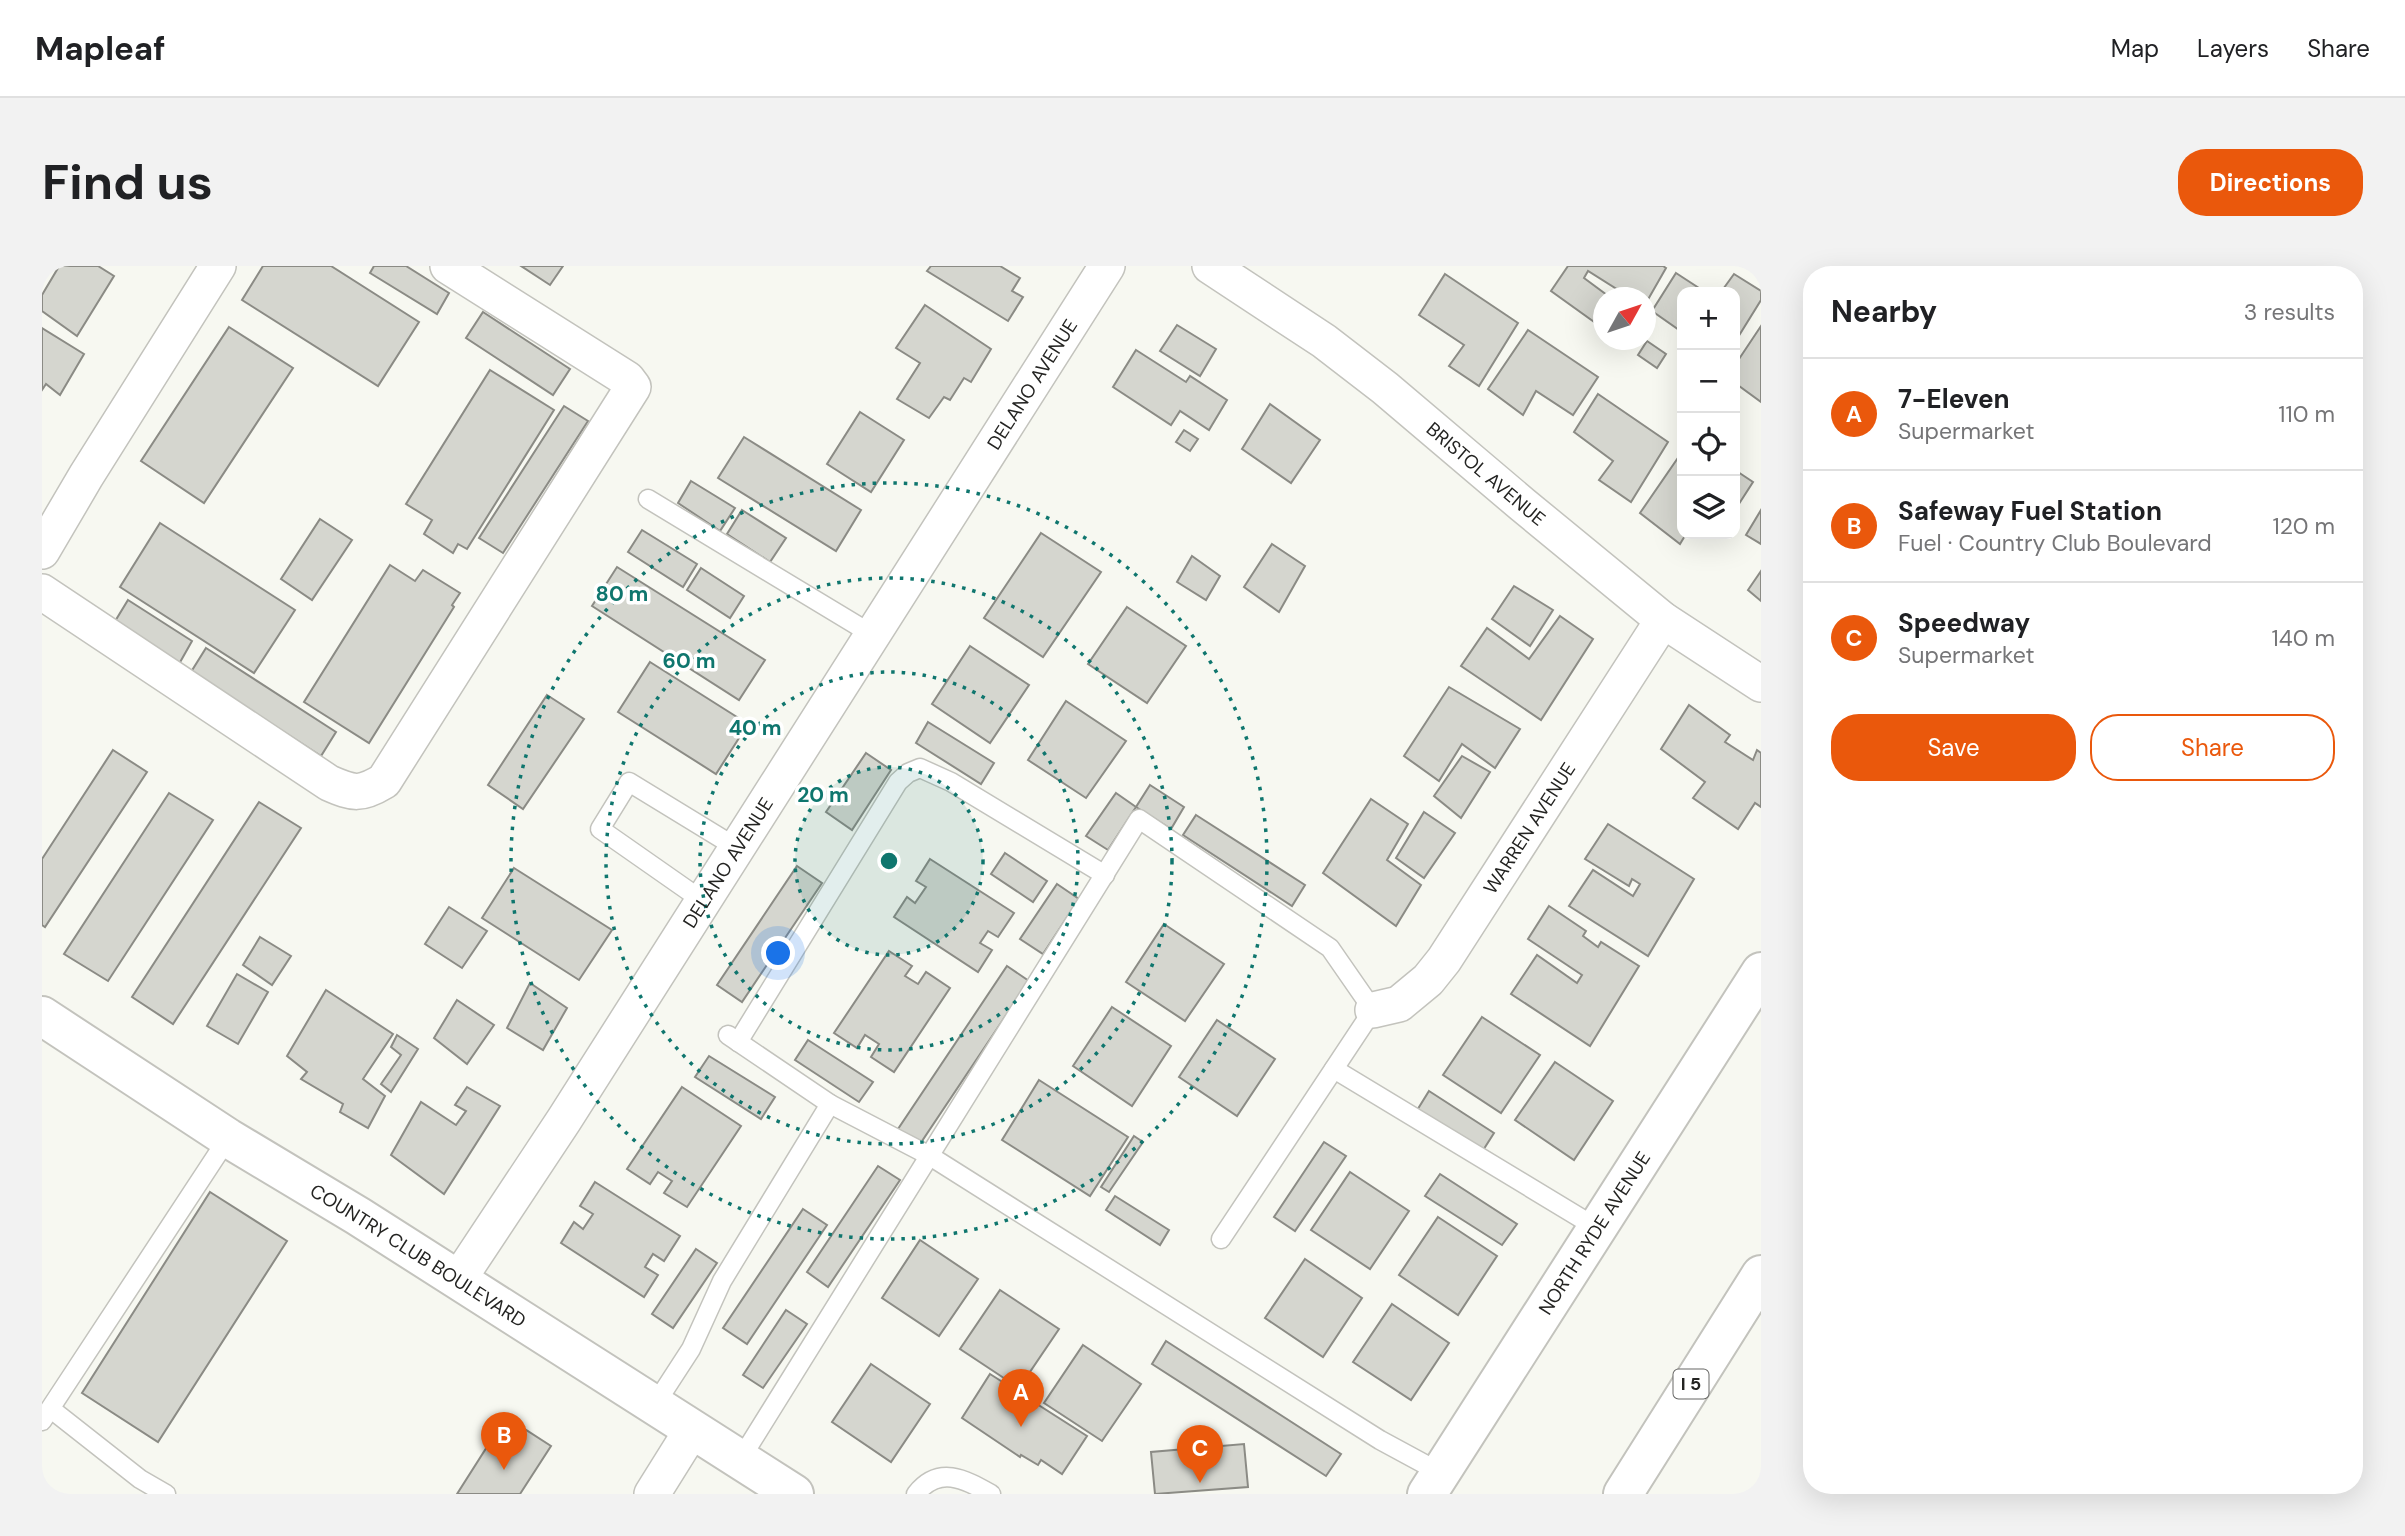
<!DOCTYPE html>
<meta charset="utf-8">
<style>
:root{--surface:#fff;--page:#f2f2f2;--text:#202124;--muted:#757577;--line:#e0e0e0;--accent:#ea580c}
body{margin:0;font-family:"DM Sans",sans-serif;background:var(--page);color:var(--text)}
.controls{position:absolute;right:21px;top:21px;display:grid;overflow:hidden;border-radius:14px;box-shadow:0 7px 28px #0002}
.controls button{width:63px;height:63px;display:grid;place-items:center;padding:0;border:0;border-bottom:2px solid var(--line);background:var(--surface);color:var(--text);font:35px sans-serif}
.compass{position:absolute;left:1551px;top:21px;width:63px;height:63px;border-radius:50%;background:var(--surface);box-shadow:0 7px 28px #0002;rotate:50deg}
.you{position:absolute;left:737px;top:688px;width:24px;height:24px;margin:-18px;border:5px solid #fff;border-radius:50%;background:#1a73e8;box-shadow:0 0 0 10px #1a73e833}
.badge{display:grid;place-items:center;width:46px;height:46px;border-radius:50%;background:var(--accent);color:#fff;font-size:23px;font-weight:700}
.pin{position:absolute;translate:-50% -58px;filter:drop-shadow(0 2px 4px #0008)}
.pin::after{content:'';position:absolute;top:37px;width:24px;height:21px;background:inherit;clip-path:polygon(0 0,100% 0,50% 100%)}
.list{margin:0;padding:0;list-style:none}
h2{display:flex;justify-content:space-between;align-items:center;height:91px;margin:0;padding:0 28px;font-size:30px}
h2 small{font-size:23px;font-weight:400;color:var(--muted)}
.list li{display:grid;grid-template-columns:46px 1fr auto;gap:21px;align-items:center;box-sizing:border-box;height:112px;padding:0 28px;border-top:2px solid var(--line)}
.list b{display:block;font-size:26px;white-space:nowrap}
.list p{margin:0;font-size:23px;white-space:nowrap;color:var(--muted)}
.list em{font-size:23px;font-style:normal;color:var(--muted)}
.actions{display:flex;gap:14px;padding:21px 28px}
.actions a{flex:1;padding:16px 0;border:2px solid var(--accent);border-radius:28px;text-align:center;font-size:24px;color:var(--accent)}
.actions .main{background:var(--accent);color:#fff}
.icon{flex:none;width:38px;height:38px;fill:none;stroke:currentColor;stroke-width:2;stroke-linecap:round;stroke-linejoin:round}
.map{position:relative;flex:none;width:1719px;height:1228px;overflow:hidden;border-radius:28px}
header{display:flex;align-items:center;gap:42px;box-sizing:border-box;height:98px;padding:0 35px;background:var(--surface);border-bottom:2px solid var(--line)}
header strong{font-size:33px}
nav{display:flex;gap:38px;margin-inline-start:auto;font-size:24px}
.intro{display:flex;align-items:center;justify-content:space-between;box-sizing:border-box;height:168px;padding:0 42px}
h1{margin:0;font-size:49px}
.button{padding:18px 32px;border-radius:28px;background:var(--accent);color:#fff;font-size:24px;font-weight:700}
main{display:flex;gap:42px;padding:0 42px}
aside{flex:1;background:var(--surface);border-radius:28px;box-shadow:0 7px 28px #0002}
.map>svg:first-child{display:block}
.building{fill:#d5d6cf;stroke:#8b8b85;stroke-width:2}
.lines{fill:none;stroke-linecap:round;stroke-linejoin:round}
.service-casing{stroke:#c3c3bd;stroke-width:21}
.minor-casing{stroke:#c3c3bd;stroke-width:38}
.tertiary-casing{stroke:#c3c3bd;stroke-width:42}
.motorway-casing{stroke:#c3c3bd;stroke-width:42}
.service{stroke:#fff;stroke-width:18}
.minor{stroke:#fff;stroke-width:35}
.tertiary{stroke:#fff;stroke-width:38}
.motorway{stroke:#fff;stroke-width:38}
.ring{fill:none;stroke:#0f766e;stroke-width:3.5;stroke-dasharray:3.5 7}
.labels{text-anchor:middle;stroke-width:7;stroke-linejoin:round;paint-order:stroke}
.shield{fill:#fff;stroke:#666664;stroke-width:2}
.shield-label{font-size:18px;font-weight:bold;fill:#242422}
.street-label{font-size:19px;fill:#242422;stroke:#fff}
.centre{fill:#0f766e;stroke:#fff;stroke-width:3.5}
.ring-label{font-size:21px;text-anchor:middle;font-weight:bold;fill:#0f766e;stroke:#fff;stroke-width:7;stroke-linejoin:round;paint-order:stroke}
</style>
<header>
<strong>Mapleaf</strong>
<nav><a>Map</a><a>Layers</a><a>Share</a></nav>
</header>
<div class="intro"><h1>Find us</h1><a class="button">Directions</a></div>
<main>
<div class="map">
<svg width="1719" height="1228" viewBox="0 0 1719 1228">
<rect width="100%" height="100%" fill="#f7f8f1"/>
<g class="building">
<polygon points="13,0 56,0 72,10 35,70 0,45 0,29 16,2"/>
<polygon points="221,0 289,0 377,56 336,120 200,34"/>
<polygon points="332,0 364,0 407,27 395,48 328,7"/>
<polygon points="479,0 521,0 508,19"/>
<polygon points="889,0 958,0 978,12 970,25 981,31 966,55 885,5"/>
<polygon points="1526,0 1621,0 1624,2 1604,37 1604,32 1589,32 1546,5 1542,12 1569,32 1562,32 1562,63 1509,25"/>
<polygon points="1634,7 1663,26 1640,26 1640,66 1610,45"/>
<polygon points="1403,8 1476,57 1437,120 1407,100 1422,79 1377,49"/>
<polygon points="1692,8 1719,25 1719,34 1693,76 1693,26 1679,26"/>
<polygon points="883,39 949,83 929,116 922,112 908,134 902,131 887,152 855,133 878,97 854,82"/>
<polygon points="441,46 528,103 511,129 424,72"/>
<polygon points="1135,59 1174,83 1158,110 1118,85"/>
<polygon points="1719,60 1719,136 1693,117 1693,99"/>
<polygon points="187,61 251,102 162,237 99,195"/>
<polygon points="0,62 42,88 18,129 4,118 0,124"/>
<polygon points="1486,64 1556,111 1531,149 1494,125 1481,149 1446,123"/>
<polygon points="1605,75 1624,88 1615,102 1596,89"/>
<polygon points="1094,84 1144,116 1148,110 1185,134 1167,164 1138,145 1129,159 1071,121"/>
<polygon points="448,104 512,144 425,283 416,278 411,287 382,268 390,254 364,238"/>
<polygon points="1556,128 1626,176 1589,236 1557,214 1571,195 1532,166"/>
<polygon points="1228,138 1278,174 1249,217 1200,183"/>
<polygon points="522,140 546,155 461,287 437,272"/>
<polygon points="818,146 862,174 829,226 785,198"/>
<polygon points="1142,164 1156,173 1148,185 1134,176"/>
<polygon points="702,171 819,244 794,285 676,212"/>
<polygon points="1640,186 1640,268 1644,268 1638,278 1598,247"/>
<polygon points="1693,204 1711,216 1693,244"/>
<polygon points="649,215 693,242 678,265 636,237"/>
<polygon points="700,244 744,272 728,296 685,268"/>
<polygon points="1719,244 1719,278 1704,269"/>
<polygon points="278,253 310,274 270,334 239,313"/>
<polygon points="118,257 253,344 212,407 78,321"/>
<polygon points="600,264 655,298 641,321 586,286"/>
<polygon points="999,267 1059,306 1001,391 942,352"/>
<polygon points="1230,278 1263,300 1237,346 1202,321"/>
<polygon points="1150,290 1178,310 1164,334 1135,316"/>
<polygon points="348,299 373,315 381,304 418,327 410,339 412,341 327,477 262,436"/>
<polygon points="575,301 723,394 697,434 550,340"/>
<polygon points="659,302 702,330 688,352 645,324"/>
<polygon points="1719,305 1719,335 1706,324"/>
<polygon points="1472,320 1511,344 1488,380 1450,353"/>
<polygon points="86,334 150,375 137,398 72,357"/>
<polygon points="1085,341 1144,380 1105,437 1046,398"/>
<polygon points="1518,350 1551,373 1499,454 1419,400 1445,362 1487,393"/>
<polygon points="928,380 987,419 948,477 890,438"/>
<polygon points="164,382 294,466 279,490 149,406"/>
<polygon points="608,396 706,458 674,508 576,446"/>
<polygon points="1407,421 1478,463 1453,502 1420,478 1397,515 1362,490"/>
<polygon points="505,429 542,453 481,543 446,519"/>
<polygon points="1024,435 1084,475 1044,532 986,494"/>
<polygon points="1647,439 1688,469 1683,476 1711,494 1715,484 1719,487 1719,541 1713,537 1696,563 1651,532 1663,516 1619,483"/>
<polygon points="886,456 952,497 939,518 874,477"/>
<polygon points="71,484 105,506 3,661 0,659 0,593"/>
<polygon points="824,487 849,504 810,564 784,546"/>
<polygon points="1420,490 1448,506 1419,552 1392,530"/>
<polygon points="1108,519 1142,541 1129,563 1094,541"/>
<polygon points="127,527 171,554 66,715 22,688"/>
<polygon points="1074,527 1094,541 1066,584 1044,570"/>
<polygon points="1329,533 1366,558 1345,594 1379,619 1354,660 1281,607"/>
<polygon points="217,536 259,562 131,758 90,731"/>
<polygon points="1382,546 1413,567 1382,612 1354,592"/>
<polygon points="1154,549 1263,619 1250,640 1141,569"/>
<polygon points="1566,558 1652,613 1606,690 1527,640 1551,604 1591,630 1598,618 1590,613 1587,620 1543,593"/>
<polygon points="963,587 1005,615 991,636 949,608"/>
<polygon points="888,593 972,647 956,671 946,665 938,677 950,684 936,706 852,651 865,631 873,637 884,621 874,615"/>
<polygon points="755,600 780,617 700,736 675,719"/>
<polygon points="472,602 570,664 537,714 440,652"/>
<polygon points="1015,618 1037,633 1001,688 978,673"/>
<polygon points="1507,640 1544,665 1541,670 1556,681 1559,676 1597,700 1548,780 1469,728 1495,689 1535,717 1540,709 1486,673"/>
<polygon points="407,641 445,665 420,702 383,678"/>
<polygon points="1122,658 1182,698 1143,755 1084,716"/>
<polygon points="218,671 249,690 230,719 201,699"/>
<polygon points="847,685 870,700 863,710 876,718 884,706 908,722 852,806 829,791 837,778 823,769 815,782 792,767"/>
<polygon points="965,700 987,715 878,878 856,863"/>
<polygon points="195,708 226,726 196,778 165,760"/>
<polygon points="488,717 525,742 501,784 465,762"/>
<polygon points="284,724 351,768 321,813 343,830 326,862 298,846 301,838 259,813 265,806 245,790"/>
<polygon points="415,734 452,759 425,798 392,772"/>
<polygon points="1070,741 1129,780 1090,840 1031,800"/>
<polygon points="1440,751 1498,789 1459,847 1401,809"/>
<polygon points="1175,754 1233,793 1195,850 1137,811"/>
<polygon points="355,769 376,783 349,826 339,818 359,789 349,781"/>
<polygon points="766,774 831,816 817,836 753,794"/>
<polygon points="667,790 733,831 719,853 653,811"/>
<polygon points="1513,796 1571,835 1532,894 1473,854"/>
<polygon points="997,814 1086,871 1048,930 960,874"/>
<polygon points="425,821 458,840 402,928 349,889 379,836 414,859 424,845 413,839"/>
<polygon points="640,821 699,860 645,941 622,927 630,915 616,906 608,918 585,903"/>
<polygon points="1387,825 1452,867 1438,889 1374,846"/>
<polygon points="1092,870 1101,876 1067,926 1059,921"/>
<polygon points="1282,876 1304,890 1253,965 1232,951"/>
<polygon points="836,900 858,914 786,1021 765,1006"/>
<polygon points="1308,906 1367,945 1328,1003 1269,964"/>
<polygon points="1398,908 1475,958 1460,979 1383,930"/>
<polygon points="553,916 638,970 622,995 611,988 603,1001 616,1009 602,1031 519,977 532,956 541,963 551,948 538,940"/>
<polygon points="168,926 245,975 116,1176 40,1127"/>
<polygon points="1073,930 1127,964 1118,979 1064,944"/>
<polygon points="761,943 785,959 705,1078 681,1062"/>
<polygon points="1396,951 1455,990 1416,1049 1357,1009"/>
<polygon points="878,974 936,1013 897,1070 840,1032"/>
<polygon points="654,983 675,997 631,1062 610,1048"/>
<polygon points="1263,993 1320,1032 1281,1091 1223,1052"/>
<polygon points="958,1024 1017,1063 977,1122 918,1083"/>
<polygon points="1350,1038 1407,1077 1369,1134 1311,1096"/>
<polygon points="744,1044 765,1058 721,1122 701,1109"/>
<polygon points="1124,1075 1299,1188 1284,1210 1110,1098"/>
<polygon points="1041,1079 1099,1118 1060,1175 1002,1137"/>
<polygon points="829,1098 888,1138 849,1196 790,1156"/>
<polygon points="948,1108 1045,1170 1020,1208 999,1194 996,1199 979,1189 978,1191 920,1152"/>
<polygon points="464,1151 509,1180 478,1228 415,1228"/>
<polygon points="1202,1178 1206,1221 1113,1228 1109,1186"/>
</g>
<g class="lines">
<defs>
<g id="service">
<polyline points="606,233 831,369"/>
<polyline points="661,635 558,563 587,516 695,582"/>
<polyline points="696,776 856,516 866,507 878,502 909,516 1063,609"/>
<polyline points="1292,803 1555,962"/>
<polyline points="788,838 888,890 1338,1174 1399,1207"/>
<polyline points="612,1140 649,1083 680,1015 788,838 686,769"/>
<polyline points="9,1143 98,1213 124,1228"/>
<polyline points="0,1155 186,872"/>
<polyline points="698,1194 1097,553 1288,682 1331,744 1179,973"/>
<path d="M874,1228C897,1199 922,1213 949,1228"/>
</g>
<g id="minor">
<path id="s1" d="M1168,0L1282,75L1343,122L1481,239L1621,354L1719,418"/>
<polyline points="0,285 44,210 176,0"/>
<path d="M0,326L287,517C312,528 319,529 342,515L591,121L585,113L406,0"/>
<path id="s2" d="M1331,744L1357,738L1386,714L1402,694L1621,354"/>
<path id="s3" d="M416,1014L522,854L1065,0"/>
<polyline points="610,1228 650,1164"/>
</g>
<g id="tertiary">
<path id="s4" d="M0,750L186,872L316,950L752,1228"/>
<path id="s5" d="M1385,1228L1719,706"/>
</g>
<polyline id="motorway" points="1581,1228 1719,1009"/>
</defs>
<use href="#service" class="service-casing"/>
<use href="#minor" class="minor-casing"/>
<use href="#tertiary" class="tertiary-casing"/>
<use href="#motorway" class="motorway-casing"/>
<use href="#service" class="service"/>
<use href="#minor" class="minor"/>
<use href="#tertiary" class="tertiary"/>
<use href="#motorway" class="motorway"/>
</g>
<circle cx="847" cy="595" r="94" fill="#0f766e" fill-opacity=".12"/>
<g class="ring">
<circle cx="847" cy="595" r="94"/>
<circle cx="847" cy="595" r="189"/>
<circle cx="847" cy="595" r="283"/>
<circle cx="847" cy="595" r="378"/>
</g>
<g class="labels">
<rect class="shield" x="1631.5" y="1103.5" width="35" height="29" rx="5"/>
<g class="shield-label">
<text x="1649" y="1124">I 5</text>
</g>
<g class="street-label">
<text dy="7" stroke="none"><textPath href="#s3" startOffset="1064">DELANO AVENUE</textPath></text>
<text dy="7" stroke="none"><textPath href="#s1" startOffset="346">BRISTOL AVENUE</textPath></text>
<text dy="7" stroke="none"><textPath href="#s2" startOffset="247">WARREN AVENUE</textPath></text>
<text dy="7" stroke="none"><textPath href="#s3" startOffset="497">DELANO AVENUE</textPath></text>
<text dy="7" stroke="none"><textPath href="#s5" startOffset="310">NORTH RYDE AVENUE</textPath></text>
<text dy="7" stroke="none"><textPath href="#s4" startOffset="446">COUNTRY CLUB BOULEVARD</textPath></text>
</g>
</g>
<circle cx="847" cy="595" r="10" class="centre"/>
<g class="ring-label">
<text x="580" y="335">80 m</text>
<text x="647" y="402">60 m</text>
<text x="713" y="469">40 m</text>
<text x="781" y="536">20 m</text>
</g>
</svg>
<div class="controls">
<button>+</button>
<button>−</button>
<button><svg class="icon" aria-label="locate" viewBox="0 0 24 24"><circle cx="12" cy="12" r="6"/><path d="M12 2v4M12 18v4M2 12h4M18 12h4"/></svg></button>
<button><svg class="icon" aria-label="layers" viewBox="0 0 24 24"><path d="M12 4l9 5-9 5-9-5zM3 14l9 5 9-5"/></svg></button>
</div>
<svg class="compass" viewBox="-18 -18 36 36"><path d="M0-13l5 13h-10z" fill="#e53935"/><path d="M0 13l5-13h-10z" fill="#757577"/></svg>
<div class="you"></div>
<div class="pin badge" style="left:979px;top:1161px">A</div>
<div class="pin badge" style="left:462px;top:1204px">B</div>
<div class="pin badge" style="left:1158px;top:1217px">C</div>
</div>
<aside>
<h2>Nearby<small>3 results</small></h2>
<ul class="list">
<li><span class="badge">A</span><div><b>7-Eleven</b><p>Supermarket</p></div><em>110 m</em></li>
<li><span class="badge">B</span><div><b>Safeway Fuel Station</b><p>Fuel · Country Club Boulevard</p></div><em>120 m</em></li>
<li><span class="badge">C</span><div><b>Speedway</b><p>Supermarket</p></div><em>140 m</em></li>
</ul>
<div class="actions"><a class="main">Save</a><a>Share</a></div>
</aside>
</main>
